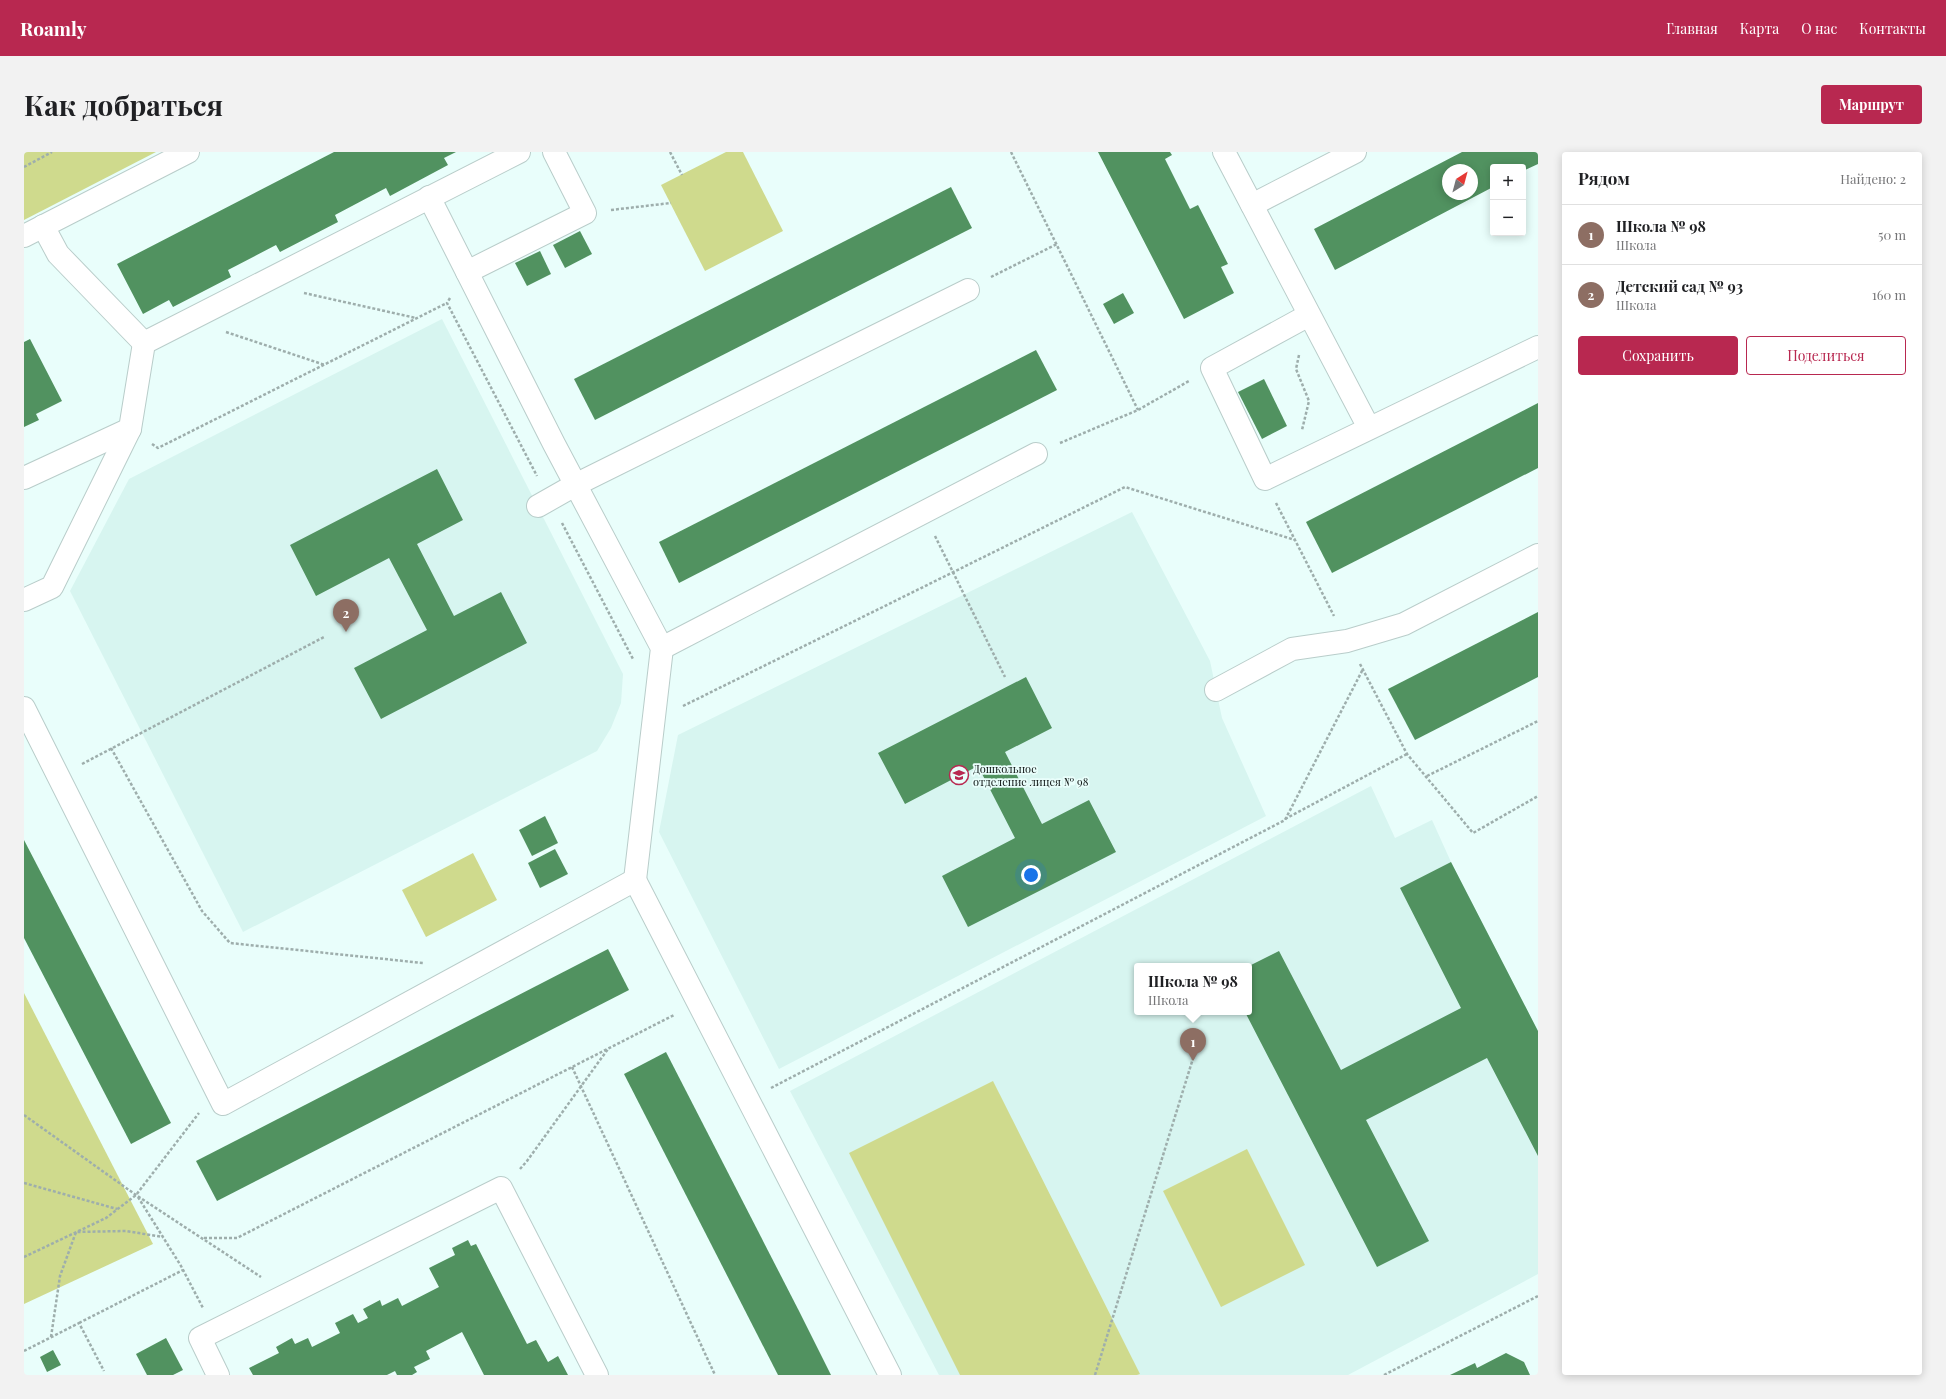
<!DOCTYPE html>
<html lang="ru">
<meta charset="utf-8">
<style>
:root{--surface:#fff;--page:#f2f2f2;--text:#202124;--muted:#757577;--line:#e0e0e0;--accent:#b82850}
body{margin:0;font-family:"Playfair Display",serif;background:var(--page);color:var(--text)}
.controls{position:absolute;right:12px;top:12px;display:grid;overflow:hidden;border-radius:4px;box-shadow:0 2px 10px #0003}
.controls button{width:36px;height:36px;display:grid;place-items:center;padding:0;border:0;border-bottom:1px solid var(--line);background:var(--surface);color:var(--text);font:20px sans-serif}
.compass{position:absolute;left:1418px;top:12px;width:36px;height:36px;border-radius:50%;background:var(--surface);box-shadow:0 2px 10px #0003;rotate:36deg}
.you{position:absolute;left:1007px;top:723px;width:14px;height:14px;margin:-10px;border:3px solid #fff;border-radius:50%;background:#1a73e8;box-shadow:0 0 0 6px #1a73e833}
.badge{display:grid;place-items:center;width:26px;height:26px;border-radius:50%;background:var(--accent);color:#fff;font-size:13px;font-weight:700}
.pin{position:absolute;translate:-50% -33px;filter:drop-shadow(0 1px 2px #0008)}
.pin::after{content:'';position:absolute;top:21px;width:14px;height:12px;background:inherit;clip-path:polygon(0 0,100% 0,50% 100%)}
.popup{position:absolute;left:1110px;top:811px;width:118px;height:52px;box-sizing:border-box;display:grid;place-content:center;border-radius:4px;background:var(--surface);filter:drop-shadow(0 1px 3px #0005);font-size:13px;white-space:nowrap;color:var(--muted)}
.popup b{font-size:15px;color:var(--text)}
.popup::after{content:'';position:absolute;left:50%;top:100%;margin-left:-8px;border:8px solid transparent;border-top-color:var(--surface)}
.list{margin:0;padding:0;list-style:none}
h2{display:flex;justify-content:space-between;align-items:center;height:52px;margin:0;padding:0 16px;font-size:17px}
h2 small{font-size:13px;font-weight:400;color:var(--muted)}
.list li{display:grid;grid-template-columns:26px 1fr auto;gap:12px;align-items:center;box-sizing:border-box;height:60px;padding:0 16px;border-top:1px solid var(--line)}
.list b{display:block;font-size:15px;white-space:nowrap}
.list p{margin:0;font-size:13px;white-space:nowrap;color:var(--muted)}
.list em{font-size:13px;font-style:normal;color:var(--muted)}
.actions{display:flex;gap:8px;padding:12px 16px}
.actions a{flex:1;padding:9px 0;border:1px solid var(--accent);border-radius:4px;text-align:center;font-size:14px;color:var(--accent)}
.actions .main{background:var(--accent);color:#fff}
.map{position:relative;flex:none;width:1514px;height:1223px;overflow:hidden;border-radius:4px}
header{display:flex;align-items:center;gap:24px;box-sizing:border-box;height:56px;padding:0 20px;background:var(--accent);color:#fff}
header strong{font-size:19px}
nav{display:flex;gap:22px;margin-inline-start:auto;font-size:14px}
.intro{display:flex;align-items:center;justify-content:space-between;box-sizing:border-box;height:96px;padding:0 24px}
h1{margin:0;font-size:28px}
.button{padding:10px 18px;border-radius:4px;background:var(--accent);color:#fff;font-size:14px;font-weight:700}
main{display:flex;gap:24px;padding:0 24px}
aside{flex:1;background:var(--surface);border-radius:4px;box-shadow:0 2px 10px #0003}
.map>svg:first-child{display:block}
.built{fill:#d7f5f0;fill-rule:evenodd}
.green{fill:#cfda8d}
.building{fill:#519260;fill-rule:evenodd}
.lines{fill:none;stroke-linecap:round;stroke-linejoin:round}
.minor-casing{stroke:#b9cdca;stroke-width:24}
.path{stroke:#9eaeac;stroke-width:2.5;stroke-dasharray:3 2;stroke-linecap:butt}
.minor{stroke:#fff;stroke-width:22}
.labels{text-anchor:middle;stroke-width:3.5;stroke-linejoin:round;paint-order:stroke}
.poi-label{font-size:11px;fill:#111817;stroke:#e9fefb;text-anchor:start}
</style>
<header>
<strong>Roamly</strong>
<nav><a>Главная</a><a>Карта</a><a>О нас</a><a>Контакты</a></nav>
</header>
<div class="intro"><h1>Как добраться</h1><a class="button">Маршрут</a></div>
<main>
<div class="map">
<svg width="1514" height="1223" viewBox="0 0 1514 1223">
<rect width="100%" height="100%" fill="#e9fefb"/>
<g class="built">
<polygon points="418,167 599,522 597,551 587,576 573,599 219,780 46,439 105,327"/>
<polygon points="1108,360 1186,509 1198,566 1242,664 755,917 635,680 654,583"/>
<path d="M1347,634L1371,686L1408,668L1427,710L1514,879V1122L1324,1223H915L766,939ZM1113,814H1225V860H1113Z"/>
</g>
<g class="green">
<polygon points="0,0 132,0 0,68"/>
<polygon points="702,0 719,0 759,79 681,119 637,33"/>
<polygon points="449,701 473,748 402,785 378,738"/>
<polygon points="0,841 129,1092 0,1152"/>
<polygon points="969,929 1116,1222 1113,1223 936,1223 825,1001"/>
<polygon points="1223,997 1281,1113 1197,1155 1139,1039"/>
</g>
<g class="building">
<polygon points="310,0 432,0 420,6 424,13 366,44 362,36 311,63 314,70 256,100 252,93 204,118 207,125 149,155 145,148 119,162 93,112"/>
<polygon points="1074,0 1146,0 1148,3 1141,7 1166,57 1174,53 1204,112 1197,115 1210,141 1160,167"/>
<path d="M1438,0H1514V12L1499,19V15H1469V35L1311,118L1290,77ZM1424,18H1448V42H1424Z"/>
<polygon points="927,35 948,76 571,268 550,227"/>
<polygon points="556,79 568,102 541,116 529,93"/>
<polygon points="516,99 527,122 503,134 491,111"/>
<polygon points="1099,141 1110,161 1090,172 1079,152"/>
<polygon points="6,187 38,249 12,262 15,268 0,275 0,190"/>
<polygon points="1012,198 1033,238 655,431 635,390"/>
<polygon points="1240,227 1263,274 1238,287 1214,240"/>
<polygon points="1514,251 1514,316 1308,421 1282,370"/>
<polygon points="413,317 439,368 393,392 430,464 477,440 503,491 357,567 330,516 403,478 365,406 292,444 266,393"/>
<polygon points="1514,460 1514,525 1391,588 1364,537"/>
<polygon points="1002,525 1028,576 981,600 1018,672 1065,648 1092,700 944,775 918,724 991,686 954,614 881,652 854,601"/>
<polygon points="521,664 534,691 508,704 495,678"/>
<polygon points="0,688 147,971 107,992 0,786"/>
<polygon points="531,697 544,722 516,736 504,711"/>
<polygon points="1427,710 1514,879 1514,1004 1463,906 1342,968 1405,1089 1353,1115 1221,860 1225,860 1225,814 1255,799 1317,918 1437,856 1376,736"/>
<polygon points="584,797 605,838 193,1049 172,1009"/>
<polygon points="642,900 775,1159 807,1223 754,1223 600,922"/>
<polygon points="444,1088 447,1094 452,1092 503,1192 512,1188 524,1210 534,1204 544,1223 460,1223 438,1180 402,1199 406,1207 390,1215 393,1220 388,1223 373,1223 371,1219 363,1223 229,1223 225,1216 255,1201 252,1195 268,1186 271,1192 284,1186 288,1195 316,1181 311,1171 329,1162 334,1171 344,1166 339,1157 356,1148 358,1154 374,1146 378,1154 415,1135 405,1116 431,1103 428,1096"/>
<polygon points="142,1186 159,1218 149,1223 123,1223 112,1202"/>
<polygon points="29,1198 37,1213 23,1220 16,1205"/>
<polygon points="1482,1201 1500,1210 1506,1223 1426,1223 1451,1211 1453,1216"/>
</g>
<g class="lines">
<defs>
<g id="minor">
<polyline points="1200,0 1345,276"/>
<polyline points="405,45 530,292 638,496 611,728"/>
<polyline points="1228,53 1331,0"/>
<polyline points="19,74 34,102 120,191"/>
<polyline points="0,84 164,0"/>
<polyline points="443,120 561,61 530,0"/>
<polyline points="1285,163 1188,216 1241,327 1514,195"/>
<polyline points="0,326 106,277 120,191 495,0"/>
<polyline points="514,354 551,333 944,138"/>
<polyline points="0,448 28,435 106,277"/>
<polyline points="638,496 1012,302"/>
<polyline points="1192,538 1268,497 1323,489 1380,472 1514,403"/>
<polyline points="0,556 199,952 611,728 866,1223"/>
<polyline points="194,1223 176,1186 477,1036 573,1223"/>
</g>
</defs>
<use href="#minor" class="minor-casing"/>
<g class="path">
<polyline points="646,0 658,23"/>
<polyline points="987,0 1114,258"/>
<polyline points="0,15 28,0"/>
<polyline points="587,58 647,51"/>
<polyline points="967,125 1033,92"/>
<polyline points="280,141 392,166"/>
<polyline points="426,146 423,151 513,324"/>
<polyline points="202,180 301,213"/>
<polyline points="1275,203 1272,217 1285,249 1278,278"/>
<polyline points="1036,291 1114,258 1165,229"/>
<polyline points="128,292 134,296 423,151"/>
<polyline points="1252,351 1310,464"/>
<polyline points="538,371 609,507"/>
<polyline points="911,384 981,525"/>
<polyline points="1336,512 1383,602 1449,681 1514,644"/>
<polyline points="659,554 1101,335 1271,388"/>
<polyline points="87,596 178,759 206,791 399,811"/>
<polyline points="58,612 300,485"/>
<polyline points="1403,624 1514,569"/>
<polyline points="1261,667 1383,602"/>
<polyline points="548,915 691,1223"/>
<polyline points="747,936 1261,668 1339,517"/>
<polyline points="0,963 112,1043 237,1125"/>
<polyline points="496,1017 503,1009 584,897"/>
<polyline points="0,1031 93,1057"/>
<polyline points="114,1045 157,1114 179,1156"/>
<polyline points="180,1086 213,1086 650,863"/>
<polyline points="0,1105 82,1066 112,1043 175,961"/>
<polyline points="55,1171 159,1118"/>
<polyline points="27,1185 36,1124 52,1080 102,1079 139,1085"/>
<polyline points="0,1199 55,1171 80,1219"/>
<polyline points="1071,1223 1175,887"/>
<polyline points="1360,1223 1514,1144"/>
</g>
<use href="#minor" class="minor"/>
</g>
<defs>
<symbol id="school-ring" viewBox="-11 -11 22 22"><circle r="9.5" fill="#e9fefb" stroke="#b82850" stroke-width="1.5"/><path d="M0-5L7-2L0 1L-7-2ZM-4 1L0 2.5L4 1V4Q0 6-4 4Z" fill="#b82850"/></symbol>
</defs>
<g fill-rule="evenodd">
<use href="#school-ring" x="924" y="612" width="22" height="22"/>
</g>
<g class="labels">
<g class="poi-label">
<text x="949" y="621">Дошкольное<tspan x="949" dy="13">отделение лицея № 98</tspan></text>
</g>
</g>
</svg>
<div class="controls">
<button>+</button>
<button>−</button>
</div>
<svg class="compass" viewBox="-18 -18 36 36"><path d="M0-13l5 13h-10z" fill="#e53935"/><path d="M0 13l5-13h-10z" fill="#757577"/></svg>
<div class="you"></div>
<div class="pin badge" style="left:1169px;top:909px;background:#8d6e63">1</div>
<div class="popup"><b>Школа № 98</b>Школа</div>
<div class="pin badge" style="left:322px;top:480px;background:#8d6e63">2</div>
</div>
<aside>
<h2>Рядом<small>Найдено: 2</small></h2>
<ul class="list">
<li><span class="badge" style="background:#8d6e63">1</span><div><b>Школа № 98</b><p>Школа</p></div><em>50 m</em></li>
<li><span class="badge" style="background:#8d6e63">2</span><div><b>Детский сад № 93</b><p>Школа</p></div><em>160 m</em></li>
</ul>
<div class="actions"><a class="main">Сохранить</a><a>Поделиться</a></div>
</aside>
</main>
